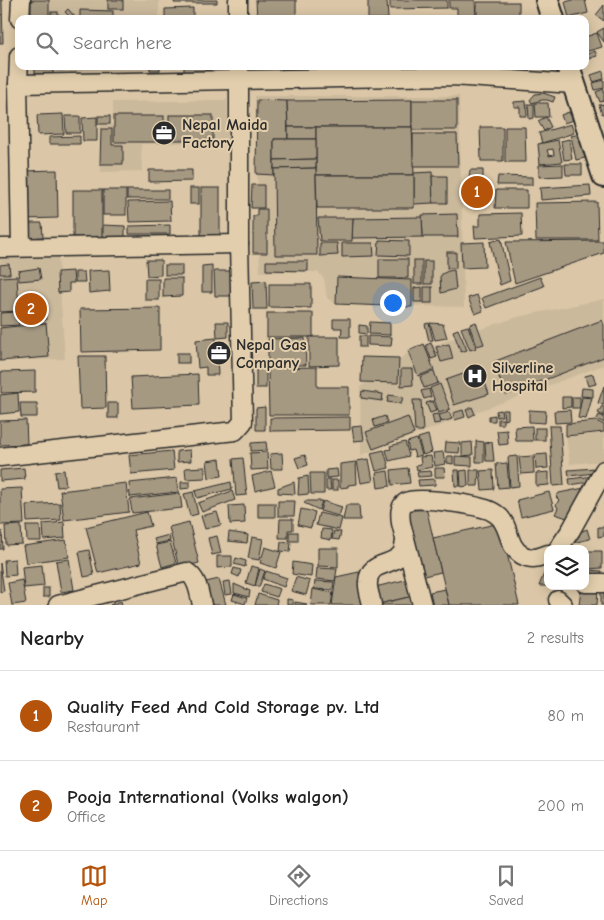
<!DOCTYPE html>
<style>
:root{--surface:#fff;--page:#f2f2f2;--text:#222;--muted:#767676;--line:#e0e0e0;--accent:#b45309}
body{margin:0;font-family:"Comic Neue",sans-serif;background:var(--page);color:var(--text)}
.controls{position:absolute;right:15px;bottom:15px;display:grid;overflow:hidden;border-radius:10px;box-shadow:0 2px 12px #0003}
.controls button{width:45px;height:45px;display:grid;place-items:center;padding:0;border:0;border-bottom:1px solid var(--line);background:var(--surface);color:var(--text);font:25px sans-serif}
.you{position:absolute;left:392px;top:302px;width:18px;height:18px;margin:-12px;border:4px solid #fff;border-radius:50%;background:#1a73e8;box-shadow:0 0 0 8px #1a73e833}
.badge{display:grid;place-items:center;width:32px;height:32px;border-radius:50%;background:var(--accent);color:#fff;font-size:16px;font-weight:700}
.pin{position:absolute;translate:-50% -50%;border:2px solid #fff;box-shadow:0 1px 5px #0006}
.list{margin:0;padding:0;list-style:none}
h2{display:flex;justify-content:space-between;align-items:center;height:65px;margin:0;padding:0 20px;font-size:21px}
h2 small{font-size:16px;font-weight:400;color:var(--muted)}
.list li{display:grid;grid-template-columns:32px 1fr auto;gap:15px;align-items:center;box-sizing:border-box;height:90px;padding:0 20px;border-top:1px solid var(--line)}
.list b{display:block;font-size:19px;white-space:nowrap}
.list p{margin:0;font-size:16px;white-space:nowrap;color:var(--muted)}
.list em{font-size:16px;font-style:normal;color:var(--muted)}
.icon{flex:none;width:28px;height:28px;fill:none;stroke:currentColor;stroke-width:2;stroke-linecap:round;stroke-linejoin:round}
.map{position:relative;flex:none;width:604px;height:605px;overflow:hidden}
.search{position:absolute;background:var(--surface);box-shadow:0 2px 12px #0003;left:15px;right:15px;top:15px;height:55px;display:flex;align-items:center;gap:12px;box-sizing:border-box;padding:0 18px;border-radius:10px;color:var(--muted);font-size:19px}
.sheet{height:245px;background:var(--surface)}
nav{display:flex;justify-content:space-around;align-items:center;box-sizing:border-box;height:70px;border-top:1px solid var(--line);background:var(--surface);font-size:14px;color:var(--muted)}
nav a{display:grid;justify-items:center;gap:2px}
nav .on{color:var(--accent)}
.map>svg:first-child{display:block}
.built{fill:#cbb99c}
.building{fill:#a69982;stroke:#2b2b2b;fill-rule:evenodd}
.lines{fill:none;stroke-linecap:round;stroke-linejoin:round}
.minor-casing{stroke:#2b2b2b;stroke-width:21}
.major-casing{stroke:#2b2b2b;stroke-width:26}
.minor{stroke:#e2ceac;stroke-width:18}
.major{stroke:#e2ceac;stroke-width:22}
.labels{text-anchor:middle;stroke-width:4;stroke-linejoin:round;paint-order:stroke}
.poi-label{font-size:16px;font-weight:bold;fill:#2b2b2b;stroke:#e2ceac;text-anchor:start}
</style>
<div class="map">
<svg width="604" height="605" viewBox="0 0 604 605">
<rect width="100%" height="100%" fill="#dbc7a7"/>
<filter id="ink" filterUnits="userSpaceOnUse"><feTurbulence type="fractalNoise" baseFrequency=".02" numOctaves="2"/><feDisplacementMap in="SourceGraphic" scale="10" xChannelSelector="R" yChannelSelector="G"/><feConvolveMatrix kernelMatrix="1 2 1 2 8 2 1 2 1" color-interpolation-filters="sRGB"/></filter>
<g filter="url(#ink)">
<g class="built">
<rect x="25" y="0" width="134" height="19"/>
<polygon points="23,66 160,66 160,71 23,82"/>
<polygon points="255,96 459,96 464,307 336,304 327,298 324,279 318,272 260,272"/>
<polygon points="227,100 228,142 141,144 142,171 101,172 100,125 113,124 113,102"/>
<polygon points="0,257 58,258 65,359 0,361"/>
<polygon points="604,299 604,365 361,455 360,387 407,354 517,317"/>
<polygon points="604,433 604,461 570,464 566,437"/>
</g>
<g class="building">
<polygon points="0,0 2,0 3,43 0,43"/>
<rect x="31" y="0" width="18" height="19"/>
<rect x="108" y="0" width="15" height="9"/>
<polygon points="175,0 217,0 217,3 174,3"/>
<polygon points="256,0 296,0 296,19 257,19"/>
<polygon points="368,0 387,0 388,19 368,19"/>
<polygon points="390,0 447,0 447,8 390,9"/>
<polygon points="449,0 475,0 476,19 457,19 457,8 449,8"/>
<polygon points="573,0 585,0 588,13 569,18 565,2"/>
<rect x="477" y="2" width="42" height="17"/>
<polygon points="604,5 604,21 596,15"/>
<polygon points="193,8 193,19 165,19 165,9"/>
<polygon points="68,9 75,17 73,19 72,19 65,12"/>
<polygon points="80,10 113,11 113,19 80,19"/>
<rect x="51" y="12" width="7" height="7"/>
<polygon points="227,15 227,19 217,19 217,16"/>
<polygon points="604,28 604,42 597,32"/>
<polygon points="597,33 602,47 585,52 585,37"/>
<polygon points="595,51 597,56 586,59 585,55"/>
<polygon points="35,66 53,66 53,74 35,76"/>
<polygon points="56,66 72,66 72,70 57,70"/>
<rect x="150" y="66" width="10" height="4"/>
<polygon points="184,66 226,66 226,73 184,74"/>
<polygon points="257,66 388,66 388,69 257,71"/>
<polygon points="479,66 521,66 521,67 479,68"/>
<polygon points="603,71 604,79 593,82 591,75"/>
<polygon points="604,80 604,88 595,90 593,83"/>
<polygon points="604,89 604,101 600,102 596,92"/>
<polygon points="543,93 555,97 553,102 547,100 542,100 532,103 530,100 535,94"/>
<polygon points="257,100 287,101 288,139 274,139 274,175 256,174"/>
<polygon points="412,100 412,127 288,127 287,101"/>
<rect x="412" y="100" width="45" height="30"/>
<polygon points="526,101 527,116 520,116 520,107 514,107 514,102"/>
<polygon points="535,103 548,103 549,117 536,117"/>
<polygon points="528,104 534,104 534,118 529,119"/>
<polygon points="604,104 604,114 602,114 599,105"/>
<polygon points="569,112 573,120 564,123 561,115"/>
<polygon points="63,114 64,134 38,135 37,115"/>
<rect x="169" y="115" width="44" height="25"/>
<polygon points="65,116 80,116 80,133 66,133"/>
<rect x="98" y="116" width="12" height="8"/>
<rect x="114" y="116" width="50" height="26"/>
<polygon points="97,117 97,141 83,141 82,118"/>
<polygon points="546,117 551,127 544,131 538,121"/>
<polygon points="571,124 574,133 542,143 539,133"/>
<rect x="288" y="127" width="28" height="12"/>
<polygon points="316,127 412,127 414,175 316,175"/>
<polygon points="480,127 503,127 503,161 481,161"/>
<polygon points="505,127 525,127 526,162 505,162"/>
<polygon points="101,129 112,129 112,145 123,145 123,164 100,164"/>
<polygon points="413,134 457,134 458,166 413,166"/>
<polygon points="580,134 585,158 576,160 571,136"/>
<polygon points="80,136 80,144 49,144 49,137"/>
<polygon points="274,139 316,139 316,159 274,160"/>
<polygon points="569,139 572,159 564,160 561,141"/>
<path d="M558,140L562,162L540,164L538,144ZM553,149L554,155L549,156L547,150Z"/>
<polygon points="316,159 316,168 274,169 274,160"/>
<polygon points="563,164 563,176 539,177 539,165"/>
<polygon points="565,164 582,164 582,175 566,175"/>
<polygon points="316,168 317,255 275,255 274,169"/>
<polygon points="57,170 58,218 25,219 24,171"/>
<polygon points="149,170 192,170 192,181 149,182"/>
<polygon points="470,170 483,170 483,178 469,178"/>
<polygon points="432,172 433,203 414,204 414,173"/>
<polygon points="316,175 414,175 414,208 317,208"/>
<polygon points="432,176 447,176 447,203 433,203"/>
<polygon points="498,176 532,177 532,185 497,185"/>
<polygon points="252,185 264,185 264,208 251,208"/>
<polygon points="590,185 591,196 541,200 540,188"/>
<rect x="190" y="188" width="9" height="16"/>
<rect x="201" y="188" width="19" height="50"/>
<rect x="73" y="190" width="29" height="47"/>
<rect x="103" y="190" width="23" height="25"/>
<rect x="127" y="190" width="41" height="9"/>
<polygon points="496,190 527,190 527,208 495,208"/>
<polygon points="170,201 171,221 129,222 128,202"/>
<polygon points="597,202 598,240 536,240 535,203"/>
<polygon points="257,209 267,209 267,253 253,253 253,216 257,216"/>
<polygon points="521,213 522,236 475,238 474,226 480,226 480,214"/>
<polygon points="457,214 458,237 423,237 422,215"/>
<polygon points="422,217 423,237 352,238 353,218"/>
<polygon points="318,218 353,218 352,241 320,241"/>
<polygon points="26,223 42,223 43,237 26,238"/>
<polygon points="103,225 125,226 125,239 103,239"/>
<polygon points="170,225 170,234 129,234 129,226"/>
<polygon points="501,239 510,281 500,285 490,242"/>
<polygon points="379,240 409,241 409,256 378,255"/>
<polygon points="601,241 604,241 604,253 515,283 506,242"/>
<polygon points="484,242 485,267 462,268 461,243"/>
<polygon points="320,243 337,243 338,255 320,256"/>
<polygon points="342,243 373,243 374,256 342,257"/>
<rect x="447" y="252" width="9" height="16"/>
<rect x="379" y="259" width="29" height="19"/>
<polygon points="146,260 161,260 161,275 147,276"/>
<rect x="414" y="260" width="8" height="24"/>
<polygon points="266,261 308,261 308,271 266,270"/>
<rect x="424" y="261" width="8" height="23"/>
<polygon points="9,264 10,274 0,274 0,265"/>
<rect x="165" y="265" width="17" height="10"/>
<polygon points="212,265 212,292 202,292 202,266"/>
<polygon points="39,268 41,279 19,281 18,271"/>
<polygon points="109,270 110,291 89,293 88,271"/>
<polygon points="454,270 456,289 441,293 440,277 442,274 448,271"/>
<polygon points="73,271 74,283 69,283 69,292 58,293 57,272"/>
<polygon points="214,271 231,271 231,296 215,296"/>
<polygon points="75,272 84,272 85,282 75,282"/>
<polygon points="17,276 19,311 0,312 0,277"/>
<polygon points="337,277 412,280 412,307 336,304"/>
<polygon points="540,277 544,286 486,308 482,298"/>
<polygon points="163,278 182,278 182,296 163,297"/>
<rect x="145" y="279" width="14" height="21"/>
<polygon points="266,281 267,309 253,309 252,282"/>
<polygon points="269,284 311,284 311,308 269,307"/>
<polygon points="422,287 422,302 414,302 414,288"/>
<rect x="424" y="287" width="8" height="16"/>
<polygon points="477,295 483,311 475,314 468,298"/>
<polygon points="160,308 160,350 81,352 80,309"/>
<polygon points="45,309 46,320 23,322 22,310"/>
<polygon points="18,312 19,325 0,326 0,313"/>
<rect x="267" y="313" width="46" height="24"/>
<polygon points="333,319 350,319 350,337 341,337 342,328 333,328"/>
<polygon points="602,320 604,325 604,357 506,395 493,362"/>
<polygon points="216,322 228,322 228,337 217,338"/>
<polygon points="370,322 390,323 390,335 369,334"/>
<polygon points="476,322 484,344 477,346 469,325"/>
<polygon points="46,323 49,357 0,361 0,328"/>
<polygon points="429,323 433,340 429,341 425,324"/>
<polygon points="430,323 443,324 447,338 435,340"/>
<polygon points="359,325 367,326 367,334 359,333"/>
<polygon points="468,326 476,348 470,350 461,328"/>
<polygon points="458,329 467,350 461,352 453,331"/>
<rect x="359" y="336" width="7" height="11"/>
<polygon points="368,336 392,337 391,346 368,345"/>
<polygon points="309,337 339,337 339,365 309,366"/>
<polygon points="216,338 218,375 206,375 206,367 198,368 196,340"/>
<polygon points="305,338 306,365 268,365 268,339"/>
<polygon points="431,343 437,357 431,359 426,345"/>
<polygon points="424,344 434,370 418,376 408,351"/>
<polygon points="449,344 453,359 441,362 436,347"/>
<rect x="177" y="353" width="12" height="10"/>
<polygon points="78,356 105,356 106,408 80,409"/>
<polygon points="362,357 399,358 398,383 361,382"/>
<polygon points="317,367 317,387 349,387 349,415 269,415 268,368"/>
<rect x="256" y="368" width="10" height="20"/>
<polygon points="480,368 489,394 454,405 446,380"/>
<polygon points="401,369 412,369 413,385 401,386"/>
<polygon points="35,371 35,392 1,393 1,372"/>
<polygon points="434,371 438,383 424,388 420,377"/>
<polygon points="198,374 199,405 133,408 131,377"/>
<polygon points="593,374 596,384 588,386 585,376"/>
<polygon points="440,384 450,409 439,413 430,388"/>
<polygon points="604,386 604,405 598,403"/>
<polygon points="582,388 593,389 593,397 581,396"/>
<polygon points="429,389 431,397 424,399 421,391"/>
<polygon points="362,391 383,394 382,401 361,398"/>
<polygon points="18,393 19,412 0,414 0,395"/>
<polygon points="389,395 403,397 401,404 387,402"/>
<polygon points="562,397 571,397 571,407 562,408"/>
<rect x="572" y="397" width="8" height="11"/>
<polygon points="582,397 592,398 586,419 578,418"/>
<polygon points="413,400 421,400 423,431 415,431"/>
<polygon points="433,401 436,411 430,413 426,403"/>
<polygon points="20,403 37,403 37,417 21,417"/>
<rect x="108" y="403" width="10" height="15"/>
<polygon points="602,406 604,407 604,416 598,413"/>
<polygon points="265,407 265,430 256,430 256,408"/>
<polygon points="472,407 475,414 469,417 466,410"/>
<polygon points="463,410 465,417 455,420 453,413"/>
<polygon points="501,410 502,416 497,417 496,411"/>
<polygon points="503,410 508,410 508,419 504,420"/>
<polygon points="529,410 546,411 545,423 529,422"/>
<polygon points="570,410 571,422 555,423 554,411"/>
<polygon points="449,412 452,419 442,422 439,415"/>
<polygon points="438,414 440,423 434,424 432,415"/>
<polygon points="495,415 495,421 489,421 489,416"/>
<polygon points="599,415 604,417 604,423 597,419"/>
<polygon points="385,416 387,423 375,427 373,420"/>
<polygon points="350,417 350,430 270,431 270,418"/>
<polygon points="408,417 414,434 373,449 366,432"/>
<rect x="498" y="419" width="5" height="5"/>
<polygon points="26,420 27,444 0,445 0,421"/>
<polygon points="596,421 604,425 604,432 566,436 566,424"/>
<polygon points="362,426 364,440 354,441 352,427"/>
<polygon points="532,426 533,441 516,441 515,427"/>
<polygon points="549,426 560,426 564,485 553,486"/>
<rect x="535" y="428" width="10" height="12"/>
<polygon points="507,430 508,444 499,445 497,431"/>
<polygon points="428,435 432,452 423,455 418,438"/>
<polygon points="417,439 422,455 415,457 413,450 409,451 407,442"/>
<polygon points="476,441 484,442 484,462 476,462"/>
<polygon points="266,442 267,450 251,451 251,443"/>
<polygon points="405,442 409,456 389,461 386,450 391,449 390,446"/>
<polygon points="446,442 460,443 459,453 445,452"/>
<polygon points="472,442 473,455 462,456 462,443"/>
<polygon points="492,442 494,461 486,461 485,443"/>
<polygon points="190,450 191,461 177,462 177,451"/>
<polygon points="384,450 389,468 376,471 371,453"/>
<polygon points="172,451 174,470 131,474 129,455"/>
<polygon points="267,452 268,469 251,470 250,453"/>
<polygon points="443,452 445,464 435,466 433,453"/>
<polygon points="282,453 283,469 271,469 270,454"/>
<polygon points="547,454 548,468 536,469 535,455"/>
<polygon points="305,455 308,465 299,468 295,458"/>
<polygon points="431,456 433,467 417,470 416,465 421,464 420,457"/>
<polygon points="447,456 453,456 453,464 447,463"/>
<polygon points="455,456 472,457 472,466 455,465"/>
<polygon points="517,456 519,486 510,487 508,457"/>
<polygon points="533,456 534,473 521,474 519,457"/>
<polygon points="243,458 247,495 236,496 233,459"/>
<polygon points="220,459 222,476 209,478 207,461"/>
<polygon points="369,459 373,481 361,483 357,461"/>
<polygon points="356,462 357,484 348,485 348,487 340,488 340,464"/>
<polygon points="507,463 509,487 498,488 496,464"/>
<polygon points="205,467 205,478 186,479 185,468"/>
<polygon points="24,468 25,479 0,481 0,470"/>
<polygon points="408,468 410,483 392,485 391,470"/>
<polygon points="435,468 444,468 445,477 435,477"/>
<polygon points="595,468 595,473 569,476 568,470"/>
<polygon points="337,469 338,477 326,478 326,470"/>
<polygon points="64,470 66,486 57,487 55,472"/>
<polygon points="454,470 459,470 460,486 455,486"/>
<polygon points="467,470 468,486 461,487 460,471"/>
<polygon points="470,470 479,470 478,486 470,486"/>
<polygon points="493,470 494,489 482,490 480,471"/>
<polygon points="271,471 275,486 255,491 252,476"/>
<polygon points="388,471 390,486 378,488 376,473"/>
<polygon points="431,471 432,476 418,477 417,472"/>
<polygon points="549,472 549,485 536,486 536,473"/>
<polygon points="310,473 324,473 324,494 311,494"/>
<polygon points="308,476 309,494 298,495 299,478"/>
<polygon points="594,476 595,481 570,485 569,479"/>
<polygon points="177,478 179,492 130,497 129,483"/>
<polygon points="326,479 330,479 331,490 326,490"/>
<polygon points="435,479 435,485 419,486 418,480"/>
<rect x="332" y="480" width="6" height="10"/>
<polygon points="181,482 190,482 190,488 181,489"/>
<polygon points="231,482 232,489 197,498 195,491"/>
<polygon points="294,482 295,494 278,493 278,488"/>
<polygon points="126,483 129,512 64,520 60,491"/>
<polygon points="589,487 567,518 555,514 558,508 556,505 559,500 556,497 559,493"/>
<polygon points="22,488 24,524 0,525 0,489"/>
<polygon points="232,491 235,500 202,512 198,503"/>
<polygon points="193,492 198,514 190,516 184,494"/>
<polygon points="549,492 554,509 521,517 517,500"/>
<polygon points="180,493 182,508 132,513 130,499"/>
<polygon points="278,501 295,501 294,516 278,516"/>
<polygon points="305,501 322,501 319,510 304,503"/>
<polygon points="323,501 342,507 339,516 320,511"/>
<polygon points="60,503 61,520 27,522 26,505"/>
<rect x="258" y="503" width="17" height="14"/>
<polygon points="244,505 245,523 230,524 229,506"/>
<polygon points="346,505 359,505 360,520 343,520"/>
<polygon points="426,507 441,572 424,576 408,511"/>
<polygon points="301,509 315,512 311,528 298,525"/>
<polygon points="147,512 151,526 133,530 141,563 98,573 86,527"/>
<polygon points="217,512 221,525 205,529 201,516"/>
<polygon points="319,513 342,518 339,530 316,525"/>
<polygon points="280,519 293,519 293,530 288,530 288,538 279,538"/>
<polygon points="64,522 65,538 44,540 43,524"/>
<polygon points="189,522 199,563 179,568 169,527"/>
<polygon points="500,523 519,605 449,605 433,538"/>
<polygon points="21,525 22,544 6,545 5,526"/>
<polygon points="26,526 40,526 41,541 27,541"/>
<polygon points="598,527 604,527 604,536 598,537"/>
<polygon points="322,529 332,530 331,540 321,538"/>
<polygon points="587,529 590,539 568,544 571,536"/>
<polygon points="0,531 2,531 3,549 0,549"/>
<polygon points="334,531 341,532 339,540 332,539"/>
<polygon points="229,532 248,535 247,543 228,541"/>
<rect x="289" y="532" width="9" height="9"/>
<polygon points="169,535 170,541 156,544 154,539"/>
<polygon points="217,536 221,553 212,555 208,538"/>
<polygon points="252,537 263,539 259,560 248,558"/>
<polygon points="66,540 69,557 26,563 23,546"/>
<polygon points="170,542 176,563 162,567 156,545"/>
<polygon points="281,542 291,543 290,552 280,551"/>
<polygon points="265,547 281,552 276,568 260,563"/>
<polygon points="318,548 338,548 338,567 318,566"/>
<polygon points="89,550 94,575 84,577 79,552"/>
<polygon points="587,551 602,551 602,568 587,569"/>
<polygon points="217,556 232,556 232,567 217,568"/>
<polygon points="236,558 246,561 245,567 234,564"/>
<polygon points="15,559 16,575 5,576 4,560"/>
<polygon points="69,559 74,590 61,592 56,561"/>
<polygon points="293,562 312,565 311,577 292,574"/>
<polygon points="0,563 4,591 0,592"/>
<polygon points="42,565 44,586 24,588 22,567"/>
<polygon points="251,566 259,568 255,586 246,583"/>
<polygon points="234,568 241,570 239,577 232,574"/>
<polygon points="317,568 337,569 335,581 316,579"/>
<polygon points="260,569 265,571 259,587 255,586"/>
<polygon points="548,569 548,586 539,586 545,571"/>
<polygon points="587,570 602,571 601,579 586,578"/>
<polygon points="266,571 287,578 284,587 263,579"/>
<polygon points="359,572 367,605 332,605 336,577"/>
<polygon points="296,577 310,581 306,595 291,591"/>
<polygon points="219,579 226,605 212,605 206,582"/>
<polygon points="409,579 413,596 379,604 375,587"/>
<polygon points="22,580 26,603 12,605 8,583"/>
<polygon points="230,581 232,594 225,595 223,582"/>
<polygon points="315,581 334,582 333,590 314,589"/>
<polygon points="234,584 250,591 249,597 234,593"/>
<polygon points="264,584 280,589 277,597 261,592"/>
<rect x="601" y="587" width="3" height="18"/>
<rect x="43" y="588" width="6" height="9"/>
<polygon points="581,588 598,590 597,605 579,605"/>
<polygon points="313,589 333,593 331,605 311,605"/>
<polygon points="445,589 449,605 433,605 430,592"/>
<polygon points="234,594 247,598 245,604 232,600"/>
<polygon points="258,594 277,600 276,605 255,605"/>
<polygon points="413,596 415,605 379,605 379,604"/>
<polygon points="287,599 293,600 293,605 287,605"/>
<polygon points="121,601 122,605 110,605"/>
<polygon points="295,602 307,604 306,605 295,605"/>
</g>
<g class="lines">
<defs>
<g id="minor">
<polyline points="238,0 238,19"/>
<polyline points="20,19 21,0"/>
<polyline points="19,56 18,84 21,247"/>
<polyline points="18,84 452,76 573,84"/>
<polyline points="0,248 239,244"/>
<polyline points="0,457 235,431 243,422 239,244 239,66"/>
<polyline points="558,549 571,530 604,470"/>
<polyline points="585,583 604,583"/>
<polyline points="558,600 563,605"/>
<path d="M58,605L187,572C198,579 199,593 202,605"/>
<path d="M372,605C371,598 367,589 368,582C369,560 394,567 402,553C404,550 404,545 405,542"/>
<path d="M422,605L401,523C400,515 399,506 406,502C416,496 469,504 482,508C487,509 492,511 496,514C511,524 506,546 522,555C532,560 538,558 548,554"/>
</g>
<g id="major">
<polyline points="547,0 553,19"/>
<polyline points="568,66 604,176"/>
</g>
</defs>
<use href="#minor" class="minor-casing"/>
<use href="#major" class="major-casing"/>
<use href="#minor" class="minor"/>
<use href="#major" class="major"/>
</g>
</g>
<defs>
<symbol id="office-disc" viewBox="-11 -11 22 22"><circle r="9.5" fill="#2b2b2b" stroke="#e2ceac"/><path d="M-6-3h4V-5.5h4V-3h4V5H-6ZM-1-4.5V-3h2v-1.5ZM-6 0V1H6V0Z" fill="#fff"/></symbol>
<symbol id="hospital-disc" viewBox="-11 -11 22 22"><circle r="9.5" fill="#2b2b2b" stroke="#e2ceac"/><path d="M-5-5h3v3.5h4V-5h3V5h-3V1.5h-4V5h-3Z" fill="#fff"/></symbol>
</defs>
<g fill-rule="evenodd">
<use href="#office-disc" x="150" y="119" width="28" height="28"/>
<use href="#office-disc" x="205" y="339" width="28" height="28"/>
<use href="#hospital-disc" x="461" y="362" width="28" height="28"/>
</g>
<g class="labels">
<g class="poi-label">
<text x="182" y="130">Nepal Maida<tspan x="182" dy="18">Factory</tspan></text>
<text x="236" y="350">Nepal Gas<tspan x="236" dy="18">Company</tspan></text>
<text x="492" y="373">Silverline<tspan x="492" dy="18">Hospital</tspan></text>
</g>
</g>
</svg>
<div class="controls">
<button><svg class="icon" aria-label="layers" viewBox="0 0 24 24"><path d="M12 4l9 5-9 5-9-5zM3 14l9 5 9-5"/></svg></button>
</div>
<div class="you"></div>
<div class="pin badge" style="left:477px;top:192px">1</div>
<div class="pin badge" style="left:31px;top:309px">2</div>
<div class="search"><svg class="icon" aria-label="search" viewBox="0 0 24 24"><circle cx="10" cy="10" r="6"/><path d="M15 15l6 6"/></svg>Search here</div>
</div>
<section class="sheet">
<h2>Nearby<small>2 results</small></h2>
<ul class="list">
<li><span class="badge">1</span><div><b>Quality Feed And Cold Storage pv. Ltd</b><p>Restaurant</p></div><em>80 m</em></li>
<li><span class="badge">2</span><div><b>Pooja International (Volks walgon)</b><p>Office</p></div><em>200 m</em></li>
</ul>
</section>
<nav>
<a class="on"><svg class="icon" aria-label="map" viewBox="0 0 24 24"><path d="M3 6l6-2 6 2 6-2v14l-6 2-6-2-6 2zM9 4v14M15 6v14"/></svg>Map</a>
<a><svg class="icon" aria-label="directions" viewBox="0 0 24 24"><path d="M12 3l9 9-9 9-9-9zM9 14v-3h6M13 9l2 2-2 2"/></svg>Directions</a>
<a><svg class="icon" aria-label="saved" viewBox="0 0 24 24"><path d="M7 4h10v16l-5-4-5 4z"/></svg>Saved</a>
</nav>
